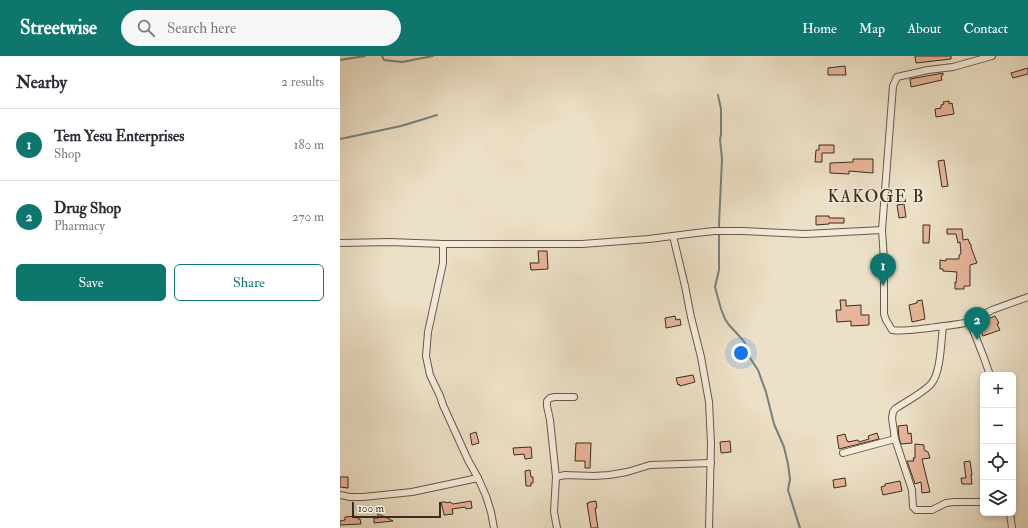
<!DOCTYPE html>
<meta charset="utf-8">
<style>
:root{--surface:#fff;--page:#f7f7f7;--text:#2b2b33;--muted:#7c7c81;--line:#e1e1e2;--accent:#0f766e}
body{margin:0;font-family:"IM FELL Double Pica",serif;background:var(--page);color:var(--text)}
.controls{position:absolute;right:12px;bottom:12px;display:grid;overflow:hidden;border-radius:6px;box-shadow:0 2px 6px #0003}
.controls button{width:36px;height:36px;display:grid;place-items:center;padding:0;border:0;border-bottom:1px solid var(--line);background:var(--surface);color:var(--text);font:20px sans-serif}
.scale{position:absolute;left:12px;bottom:10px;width:89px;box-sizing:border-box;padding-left:4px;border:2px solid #3a2c21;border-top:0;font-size:11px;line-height:14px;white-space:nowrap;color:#3a2c21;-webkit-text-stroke:3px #f3ebda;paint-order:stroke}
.you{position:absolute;left:401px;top:297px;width:14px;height:14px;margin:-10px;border:3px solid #fff;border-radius:50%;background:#1a73e8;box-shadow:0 0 0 6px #1a73e833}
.badge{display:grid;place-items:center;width:26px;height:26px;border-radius:50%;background:var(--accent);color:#fff;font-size:13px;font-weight:700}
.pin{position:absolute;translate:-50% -33px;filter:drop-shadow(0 1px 2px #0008)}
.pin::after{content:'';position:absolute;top:21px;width:14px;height:12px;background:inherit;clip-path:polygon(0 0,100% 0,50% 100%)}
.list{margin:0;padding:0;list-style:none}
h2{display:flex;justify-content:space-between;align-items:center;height:52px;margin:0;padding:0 16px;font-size:17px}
h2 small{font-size:13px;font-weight:400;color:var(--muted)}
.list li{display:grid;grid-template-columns:26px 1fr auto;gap:12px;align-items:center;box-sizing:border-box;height:72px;padding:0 16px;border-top:1px solid var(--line)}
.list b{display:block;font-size:15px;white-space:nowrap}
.list p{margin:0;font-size:13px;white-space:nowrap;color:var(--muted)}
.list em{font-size:13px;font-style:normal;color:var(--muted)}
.actions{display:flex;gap:8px;padding:12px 16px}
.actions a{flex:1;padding:9px 0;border:1px solid var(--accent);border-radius:6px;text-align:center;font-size:14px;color:var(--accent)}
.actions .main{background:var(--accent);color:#fff}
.icon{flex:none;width:22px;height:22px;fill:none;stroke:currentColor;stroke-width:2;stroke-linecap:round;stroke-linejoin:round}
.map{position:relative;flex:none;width:688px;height:472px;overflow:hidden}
header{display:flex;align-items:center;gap:24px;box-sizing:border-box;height:56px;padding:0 20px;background:var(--accent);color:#fff}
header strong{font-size:19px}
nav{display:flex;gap:22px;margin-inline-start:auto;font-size:14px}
.search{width:280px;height:36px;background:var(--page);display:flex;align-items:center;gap:10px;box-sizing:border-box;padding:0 14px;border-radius:22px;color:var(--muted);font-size:15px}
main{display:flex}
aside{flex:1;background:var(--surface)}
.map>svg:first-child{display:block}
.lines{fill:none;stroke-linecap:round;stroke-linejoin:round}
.stream{stroke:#75827f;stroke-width:2}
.building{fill:#e7b599;stroke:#3a2c21}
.minor-casing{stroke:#66594a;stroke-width:8}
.minor{stroke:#f3ebda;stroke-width:6}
.labels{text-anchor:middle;stroke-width:3;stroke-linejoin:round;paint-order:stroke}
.quarter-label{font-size:17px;letter-spacing:1px;fill:#3a2c21;stroke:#f3ebda}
</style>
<header>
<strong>Streetwise</strong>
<div class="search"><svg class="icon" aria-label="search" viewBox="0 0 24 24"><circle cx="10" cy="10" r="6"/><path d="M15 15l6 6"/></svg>Search here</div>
<nav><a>Home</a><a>Map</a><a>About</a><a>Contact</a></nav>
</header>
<main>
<aside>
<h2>Nearby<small>2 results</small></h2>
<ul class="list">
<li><span class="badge">1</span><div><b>Tem Yesu Enterprises</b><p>Shop</p></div><em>180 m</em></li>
<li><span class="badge">2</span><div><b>Drug Shop</b><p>Pharmacy</p></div><em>270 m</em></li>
</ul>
<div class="actions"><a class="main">Save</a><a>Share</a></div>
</aside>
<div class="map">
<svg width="688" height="472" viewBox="0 0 688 472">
<rect width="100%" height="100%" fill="#ece0c6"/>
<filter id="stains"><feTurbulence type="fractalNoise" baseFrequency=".005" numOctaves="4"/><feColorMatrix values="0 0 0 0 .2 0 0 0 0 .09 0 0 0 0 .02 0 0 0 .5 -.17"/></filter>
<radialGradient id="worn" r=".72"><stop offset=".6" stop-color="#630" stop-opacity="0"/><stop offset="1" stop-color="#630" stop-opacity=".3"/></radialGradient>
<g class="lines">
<g class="stream">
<polyline points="42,0 44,4 62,6 93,0"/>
<polyline points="0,4 25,0"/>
<polyline points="378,39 381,53 381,78 380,84 382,103 379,168 379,214 375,231 381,253 385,263 389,269 402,283 405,287 408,299 418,314 426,336 434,368 444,391 448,408 450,423 448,434 460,472"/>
<polyline points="0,83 61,70 97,59"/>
</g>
</g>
<g class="building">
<polygon points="575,0 611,0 611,3 576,7"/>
<polygon points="505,10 506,19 488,19 488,12"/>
<polygon points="688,12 688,18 673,22 671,17"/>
<polygon points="603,17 603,19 601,20 602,24 571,31 570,23"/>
<polygon points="609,45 609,48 612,47 614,58 596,61 595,53 601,52 601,49 604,48 603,46"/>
<polygon points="479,89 494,89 494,97 482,97 482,106 475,106 476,94 479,94"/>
<polygon points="513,103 533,103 533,117 509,115 509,118 490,117 490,107 513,106"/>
<polygon points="604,104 608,130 602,131 598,105"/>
<polygon points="564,148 566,161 559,162 557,149"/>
<polygon points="476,160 489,160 489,162 504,162 504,167 489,167 489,168 476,169"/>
<polygon points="583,169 590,169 589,187 583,187"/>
<polygon points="607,173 622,173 623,184 628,183 630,188 631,188 631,191 637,207 630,209 630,230 624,230 624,233 615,233 615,226 616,227 617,216 603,215 603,213 600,213 600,204 606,205 606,203 619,203 619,199 621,198 620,186 618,187 616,178 607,178"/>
<polygon points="198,195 207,195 208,213 191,214 190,207 199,207"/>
<polygon points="500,244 506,244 506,250 521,249 521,259 529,259 529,269 511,270 511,265 497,266 496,254 501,254"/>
<polygon points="582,244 585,263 572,266 569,249 577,247 577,245"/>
<polygon points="335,260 336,264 340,263 341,269 326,272 325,262"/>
<polygon points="655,260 659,267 657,268 660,274 643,280 638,267"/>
<polygon points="353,319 355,326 340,330 339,328 338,329 336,322"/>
<polygon points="567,369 568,378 571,377 572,387 561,388 559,382 558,370"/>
<polygon points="136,376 139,387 132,389 130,378"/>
<polygon points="537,377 539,383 499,393 497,380 505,378 507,385 508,385 508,386 518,384 519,386 529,383 528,380"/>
<polygon points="390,385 391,396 381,397 380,386"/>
<polygon points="236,387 251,387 250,412 245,412 245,405 235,405"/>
<polygon points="575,388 584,389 584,394 588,396 590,402 582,403 590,436 582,437 581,426 575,428 567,405 574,405 573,402 575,402"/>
<polygon points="191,391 192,402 185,403 184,398 174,399 173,392"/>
<polygon points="630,405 632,419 631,419 632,428 622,428 621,422 626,422 624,406"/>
<polygon points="190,414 191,421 193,421 193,427 191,427 191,430 186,430 185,415"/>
<polygon points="0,421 8,421 8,432 0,431"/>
<polygon points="505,422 506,430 494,432 493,424"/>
<polygon points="560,425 562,435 543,439 541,431 545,430 545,428"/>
<polygon points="131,445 132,452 126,453 125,451 112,453 113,458 104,459 104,458 101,446 106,446 107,447 110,446 113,448"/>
<polygon points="256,445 257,452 255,452 258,472 251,472 247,447 249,447 249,446"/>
<polygon points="37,457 53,465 34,467 34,462 39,462"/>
<polygon points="15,460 15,462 17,461 18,463 20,463 21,468 0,469 0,465 5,464 5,461"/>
</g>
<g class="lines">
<defs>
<g id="minor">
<polyline points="333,180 345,230 351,261 361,301 369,346 371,388 369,472"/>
<polyline points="0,187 49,186 103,188 242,188 309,183 356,177 374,175 403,175 465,178 542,174"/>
<polyline points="103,188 103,207 88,276 86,300 90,319 100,340 103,349 128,404 138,422 146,440 151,456 154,472"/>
<polyline points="630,266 652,254 688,241"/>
<path d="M603,270C601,285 601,317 591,328C583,337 565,346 555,353L553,356L552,362L555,383L572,434L573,451L576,454H592L606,447L614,446H643"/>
<path d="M650,319L644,302L630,266C617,269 603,270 589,272C577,273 564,276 552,274L546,264L544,258V204L542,174L553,30L557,21L588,14L613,11L652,0"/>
<polyline points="503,397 555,383"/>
<polyline points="216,421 225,419 254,420 269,419 287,416 310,409 371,407"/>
<polyline points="0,439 10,441 23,441 72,436 138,422"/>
<polyline points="670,457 672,472"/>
<polyline points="217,472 214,456 216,421 210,364 207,350 207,345 210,342 215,341 234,341"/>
</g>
</defs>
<use href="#minor" class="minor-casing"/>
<use href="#minor" class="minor"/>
</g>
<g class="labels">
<g class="quarter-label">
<text x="536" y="146">KAKOGE B</text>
</g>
</g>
<rect width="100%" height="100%" filter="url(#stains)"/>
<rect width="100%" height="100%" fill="url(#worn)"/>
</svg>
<div class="controls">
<button>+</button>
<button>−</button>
<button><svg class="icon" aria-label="locate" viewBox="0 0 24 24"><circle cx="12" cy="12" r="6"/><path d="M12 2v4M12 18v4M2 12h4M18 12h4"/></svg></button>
<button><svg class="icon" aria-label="layers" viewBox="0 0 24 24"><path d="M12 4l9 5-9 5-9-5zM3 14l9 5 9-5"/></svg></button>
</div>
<div class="scale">100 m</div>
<div class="you"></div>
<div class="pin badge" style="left:543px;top:230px">1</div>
<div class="pin badge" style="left:637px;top:284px">2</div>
</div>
</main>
